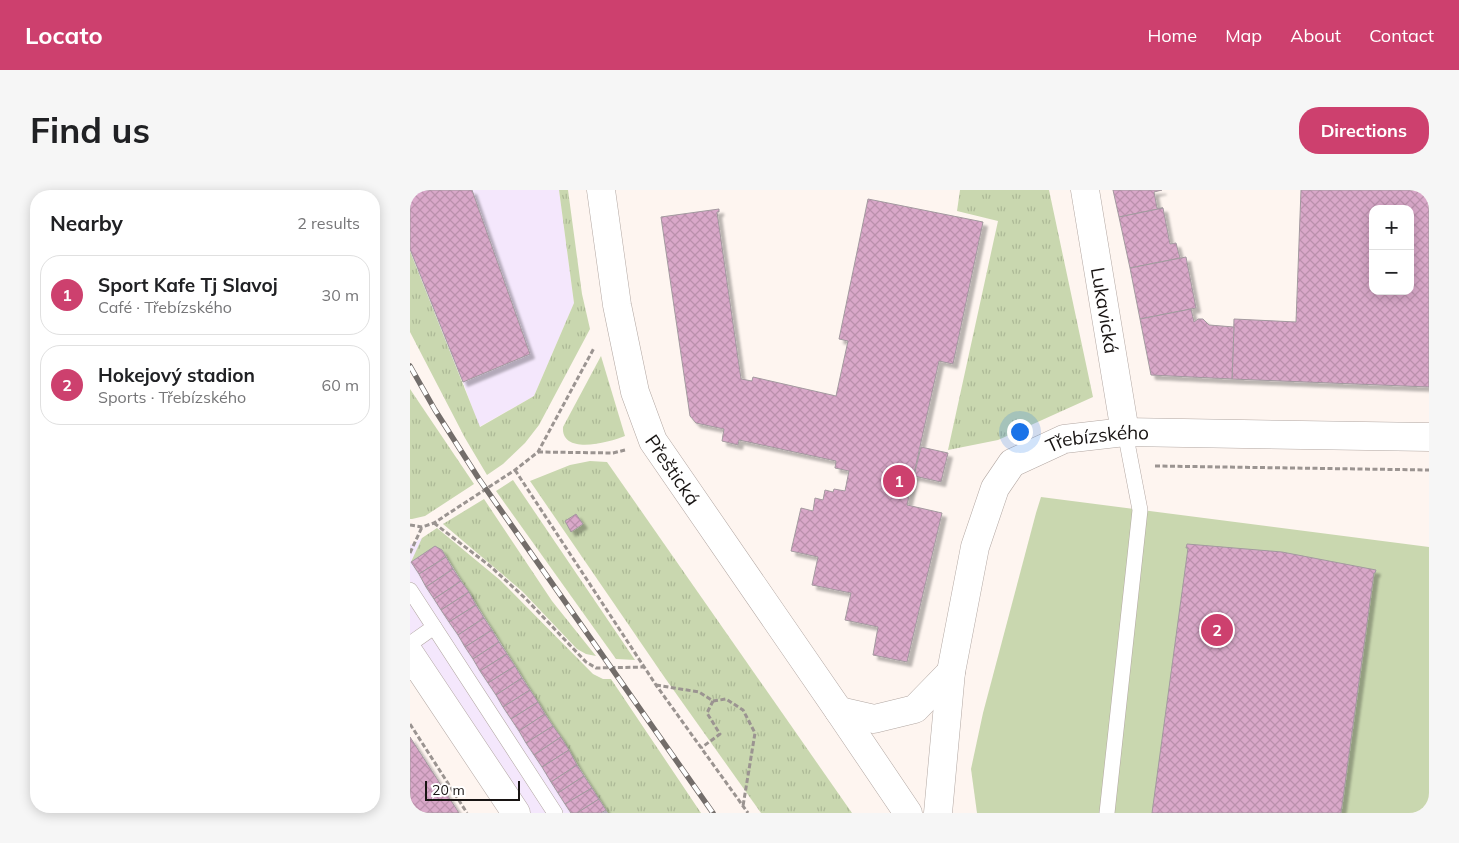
<!DOCTYPE html>
<meta charset="utf-8">
<style>
:root{--surface:#fff;--page:#f6f6f6;--text:#202124;--muted:#757577;--line:#e0e0e0;--accent:#cd406e}
body{margin:0;font-family:Mulish,sans-serif;background:var(--page);color:var(--text)}
.controls{position:absolute;right:15px;top:15px;display:grid;overflow:hidden;border-radius:10px;box-shadow:0 2px 12px #0003}
.controls button{width:45px;height:45px;display:grid;place-items:center;padding:0;border:0;border-bottom:1px solid var(--line);background:var(--surface);color:var(--text);font:25px sans-serif}
.scale{position:absolute;left:15px;bottom:12px;width:95px;box-sizing:border-box;padding-left:5px;border:2px solid #181413;border-top:0;font-size:14px;line-height:18px;white-space:nowrap;color:#181413;-webkit-text-stroke:4px #fff;paint-order:stroke}
.you{position:absolute;left:609px;top:241px;width:18px;height:18px;margin:-12px;border:4px solid #fff;border-radius:50%;background:#1a73e8;box-shadow:0 0 0 8px #1a73e833}
.badge{display:grid;place-items:center;width:32px;height:32px;border-radius:50%;background:var(--accent);color:#fff;font-size:16px;font-weight:700}
.pin{position:absolute;translate:-50% -50%;border:2px solid #fff;box-shadow:0 1px 5px #0006}
.list{margin:0;padding:0;list-style:none}
h2{display:flex;justify-content:space-between;align-items:center;height:65px;margin:0;padding:0 20px;font-size:21px}
h2 small{font-size:16px;font-weight:400;color:var(--muted)}
.list li{display:grid;grid-template-columns:32px 1fr auto;gap:15px;align-items:center;box-sizing:border-box;height:80px;margin:0 10px 10px;padding:0 10px;border:1px solid var(--line);border-radius:20px}
.list b{display:block;font-size:19px;white-space:nowrap}
.list p{margin:0;font-size:16px;white-space:nowrap;color:var(--muted)}
.list em{font-size:16px;font-style:normal;color:var(--muted)}
.map{position:relative;flex:none;width:1019px;height:623px;overflow:hidden;border-radius:20px}
header{display:flex;align-items:center;gap:30px;box-sizing:border-box;height:70px;padding:0 25px;background:var(--accent);color:#fff}
header strong{font-size:24px}
nav{display:flex;gap:28px;margin-inline-start:auto;font-size:18px}
.intro{display:flex;align-items:center;justify-content:space-between;box-sizing:border-box;height:120px;padding:0 30px}
h1{margin:0;font-size:35px}
.button{padding:12px 22px;border-radius:20px;background:var(--accent);color:#fff;font-size:18px;font-weight:700}
main{display:flex;gap:30px;padding:0 30px}
aside{flex:1;background:var(--surface);border-radius:20px;box-shadow:0 2px 12px #0003}
.map>svg:first-child{display:block}
.industrial{fill:#f4e7fc}
.grass{fill:url(#grass-tufts)}
.garden{fill:#c9d7af}
.building{fill:url(#building-cross-hatch);stroke:#a3999f;fill-rule:evenodd;filter:url(#shadow)}
.lines{fill:none;stroke-linecap:round;stroke-linejoin:round}
.service-casing{stroke:#b2a7a2;stroke-width:16}
.minor-casing{stroke:#b2a7a2;stroke-width:29}
.path{stroke:#9b9491;stroke-width:3;stroke-dasharray:5 2.5;stroke-linecap:butt}
.service{stroke:#fff;stroke-width:15}
.minor{stroke:#fff;stroke-width:28}
.rail-casing{stroke:#736d6a;stroke-width:5.5}
.rail{stroke:#fff;stroke-width:4;stroke-dasharray:11;stroke-linecap:butt}
.labels{text-anchor:middle;stroke-width:5;stroke-linejoin:round;paint-order:stroke}
.street-label{font-size:19px;fill:#181413;stroke:#fff}
</style>
<header>
<strong>Locato</strong>
<nav><a>Home</a><a>Map</a><a>About</a><a>Contact</a></nav>
</header>
<div class="intro"><h1>Find us</h1><a class="button">Directions</a></div>
<main>
<aside>
<h2>Nearby<small>2 results</small></h2>
<ul class="list">
<li><span class="badge">1</span><div><b>Sport Kafe Tj Slavoj</b><p>Café · Třebízského</p></div><em>30 m</em></li>
<li><span class="badge">2</span><div><b>Hokejový stadion</b><p>Sports · Třebízského</p></div><em>60 m</em></li>
</ul>
</aside>
<div class="map">
<svg width="1019" height="623" viewBox="0 0 1019 623">
<defs>
<pattern id="grass-tufts" width="24" height="20" patternUnits="userSpaceOnUse" patternTransform="scale(1.25)"><rect width="24" height="20" fill="#c9d7af"/><path d="M3 7l-1-3M5 7V3M7 7l1-3M15 17l-1-3M17 17v-4M19 17l1-3" fill="none" stroke="#acb896"/></pattern>
<pattern id="building-cross-hatch" width="8" height="8" patternUnits="userSpaceOnUse" patternTransform="scale(1.25)"><rect width="8" height="8" fill="#d9a8c9"/><path d="M0 0l8 8M0 8l8-8" fill="none" stroke="#ba90ac"/></pattern>
<filter id="shadow"><feDropShadow dx="4.5" dy="4.5" stdDeviation="1" flood-color="#0004"/></filter>
</defs>
<rect width="100%" height="100%" fill="#fef5f0"/>
<g class="industrial">
<polygon points="0,0 149,0 164,113 124,206 69,237 53,192 0,79"/>
<polygon points="12,348 32,360 198,623 106,623 0,464 0,355"/>
</g>
<g class="grass">
<polygon points="149,0 158,0 172,104 180,139 129,235 115,253 93,274 77,285 55,248 0,142 0,61 70,237 124,206 164,113"/>
<polygon points="550,0 639,0 683,207 588,250 538,260 588,31 547,21"/>
<path d="M191,166L215,246C200,252 151,266 153,237Z"/>
<polygon points="0,199 64,294 15,326 2,329 0,329"/>
<polygon points="180,271 197,272 442,623 351,623 255,488 120,291 160,275"/>
<polygon points="103,290 225,470 206,469 86,301"/>
<polygon points="74,309 142,411 186,466 176,464 167,459 112,401 33,334"/>
<polygon points="27,338 90,390 183,484 193,489 201,489 291,623 198,623 32,360 25,356 1,372 12,348"/>
</g>
<polygon class="garden" points="631,307 1019,357 1019,623 567,623 561,579 573,523 626,323"/>
<g class="building">
<polygon points="0,0 62,0 120,164 53,192 0,59"/>
<polygon points="703,0 752,0 744,2 747,18 753,18 709,27"/>
<path d="M891,0H1019V197L822,189L824,129L886,132ZM963,19H1000V101H963Z"/>
<polygon points="458,9 573,32 543,174 529,171 497,315 532,323 497,472 463,465 468,437 435,430 441,403 402,395 408,367 381,361 391,318 403,321 405,308 413,310 415,300 423,302 424,299 435,301 439,281 425,278 426,271 329,250 328,255 312,251 314,239 286,233 280,226 251,27 309,19 309,22 307,22 331,189 342,191 343,187 426,206 438,151 429,149"/>
<polygon points="753,18 760,54 766,53 770,68 720,78 709,27"/>
<polygon points="776,67 786,118 730,129 720,78"/>
<polygon points="781,119 784,132 788,129 793,129 799,135 824,137 822,189 741,185 730,129"/>
<polygon points="511,257 538,263 531,292 504,286"/>
<polygon points="166,324 173,334 161,342 155,331"/>
<polygon points="777,354 872,362 966,380 965,383 964,383 931,623 742,623 778,358 776,358"/>
<polygon points="25,356 32,360 36,367 9,384 1,372"/>
<polygon points="36,367 43,379 16,397 9,384"/>
<polygon points="43,379 51,391 24,409 16,397"/>
<polygon points="51,391 59,402 31,420 24,409"/>
<polygon points="59,402 66,415 39,432 31,420"/>
<polygon points="66,415 74,428 48,445 39,432"/>
<polygon points="74,428 82,440 55,457 48,445"/>
<polygon points="82,440 89,452 63,469 55,457"/>
<polygon points="89,452 97,464 70,481 63,469"/>
<polygon points="97,464 105,476 78,493 70,481"/>
<polygon points="105,476 112,488 86,505 78,493"/>
<polygon points="112,488 120,500 93,517 86,505"/>
<polygon points="120,500 128,512 101,529 93,517"/>
<polygon points="128,512 135,524 109,541 101,529"/>
<polygon points="135,524 143,536 116,553 109,541"/>
<polygon points="143,536 151,547 124,565 116,553"/>
<polygon points="0,547 49,623 0,623"/>
<polygon points="151,547 159,560 132,577 124,565"/>
<polygon points="159,560 167,575 141,592 132,577"/>
<polygon points="167,575 174,586 148,603 141,592"/>
<polygon points="174,586 182,598 155,614 148,603"/>
<polygon points="182,598 189,609 167,623 161,623 155,614"/>
<polygon points="189,609 196,620 191,623 167,623"/>
</g>
<g class="lines">
<defs>
<g id="service">
<polyline points="0,400 145,623"/>
<polyline points="0,454 24,437"/>
<polyline points="697,623 730,320 715,242"/>
</g>
<g id="minor">
<path id="s1" d="M191,0L207,115L225,202L243,251L429,521L498,623"/>
<path id="s2" d="M675,0L715,242"/>
<polyline points="0,464 106,623"/>
<polyline points="429,521 464,529 505,519 541,482"/>
<path id="s3" d="M528,623L541,482L565,357L585,298L602,273L654,249L715,242L1019,247"/>
</g>
</defs>
<use href="#service" class="service-casing"/>
<use href="#minor" class="minor-casing"/>
<g class="path">
<polyline points="128,262 203,263 215,260"/>
<polyline points="745,276 1019,280"/>
<polyline points="105,280 246,495 338,623"/>
<polyline points="24,333 80,376 115,408 176,472 186,478 234,477"/>
<polyline points="0,335 12,337 24,333 105,280 128,262 184,158"/>
<polyline points="0,363 12,337"/>
<polyline points="246,495 289,502 303,511 297,523 310,544 291,558"/>
<polyline points="303,511 316,509 333,520 345,543 333,616"/>
<polyline points="0,534 57,623"/>
</g>
<use href="#service" class="service"/>
<use href="#minor" class="minor"/>
<defs>
<polyline id="rail" points="0,176 25,220 69,289 303,623"/>
</defs>
<use href="#rail" class="rail-casing"/>
<use href="#rail" class="rail"/>
</g>
<g class="labels">
<g class="street-label">
<text dy="7" stroke="none"><textPath href="#s2" startOffset="122">Lukavická</textPath></text>
<text dy="7" stroke="none"><textPath href="#s3" startOffset="452">Třebízského</textPath></text>
<text dy="7" stroke="none"><textPath href="#s1" startOffset="292">Přeštická</textPath></text>
</g>
</g>
</svg>
<div class="controls">
<button>+</button>
<button>−</button>
</div>
<div class="scale">20 m</div>
<div class="you"></div>
<div class="pin badge" style="left:489px;top:291px">1</div>
<div class="pin badge" style="left:807px;top:440px">2</div>
</div>
</main>
